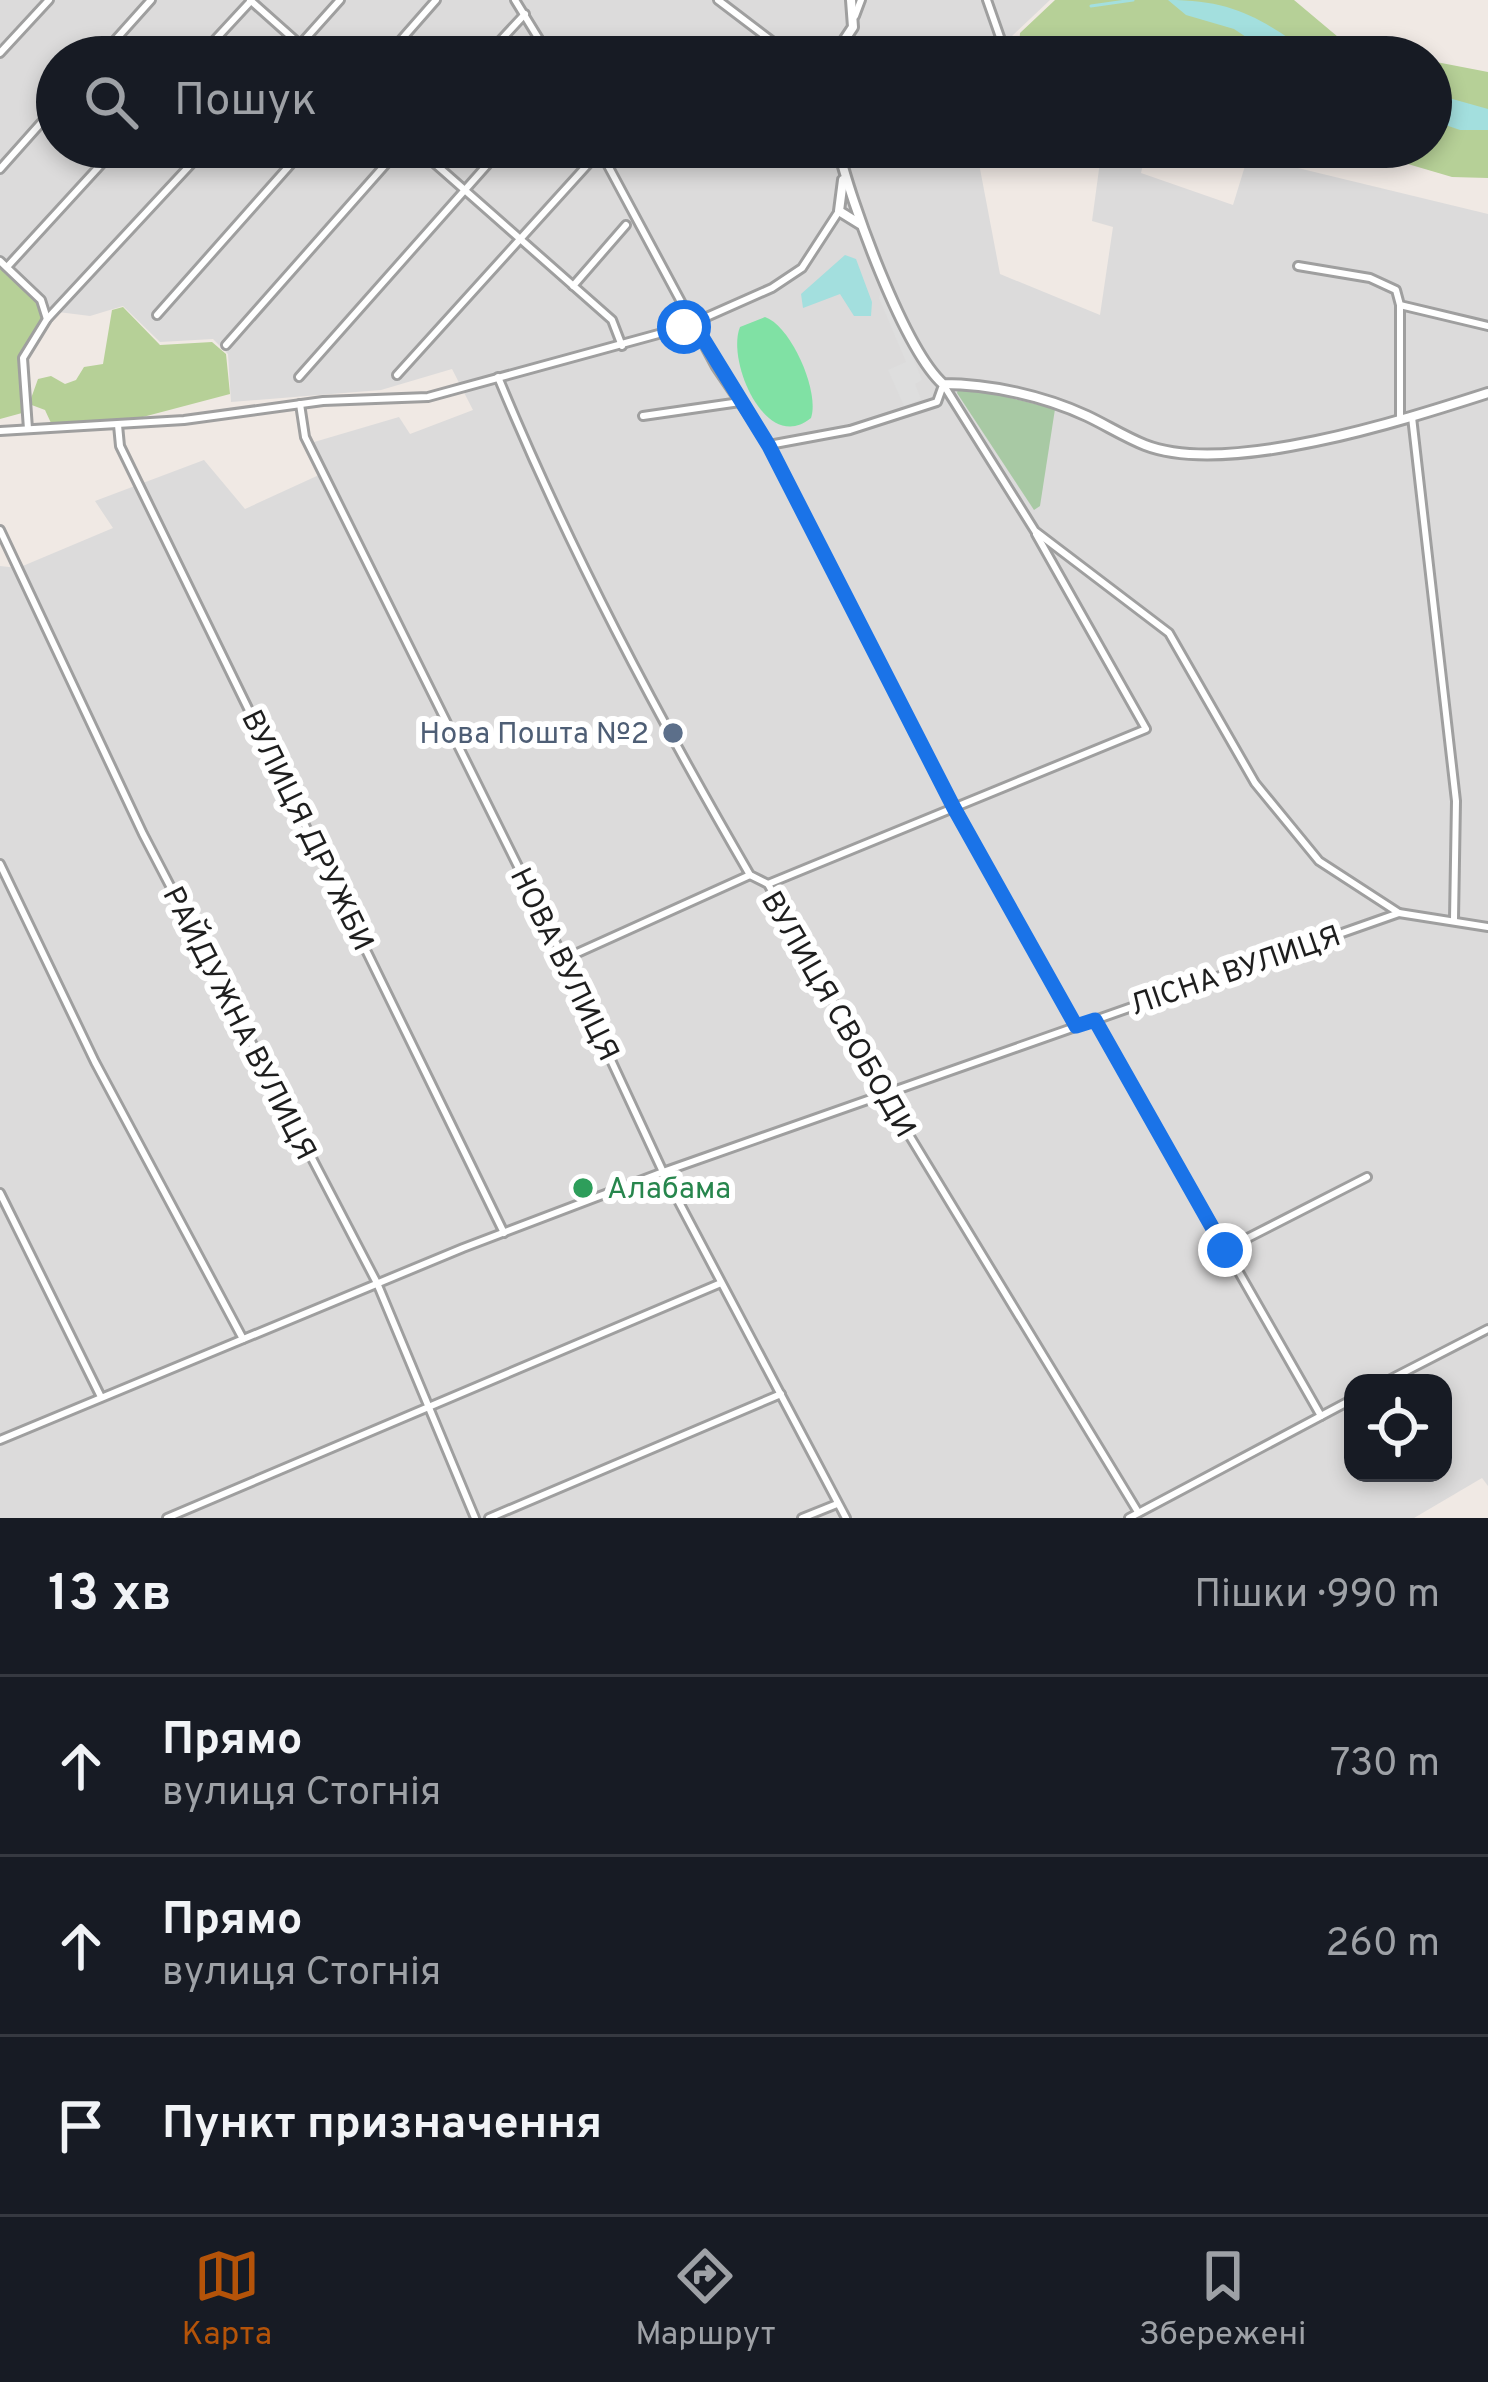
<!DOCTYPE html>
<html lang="uk">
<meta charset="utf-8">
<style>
:root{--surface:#171b24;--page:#242831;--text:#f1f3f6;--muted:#9ea1a6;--line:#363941;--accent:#b45309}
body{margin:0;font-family:Overpass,sans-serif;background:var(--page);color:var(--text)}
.controls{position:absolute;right:36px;bottom:36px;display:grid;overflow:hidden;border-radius:24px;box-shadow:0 6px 18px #0003}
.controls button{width:108px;height:108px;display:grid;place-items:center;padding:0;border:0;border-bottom:3px solid var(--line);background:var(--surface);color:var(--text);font:60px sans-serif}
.stop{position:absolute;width:36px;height:36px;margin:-27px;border:9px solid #1a73e8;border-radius:50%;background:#fff}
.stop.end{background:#1a73e8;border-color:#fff;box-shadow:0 3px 12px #0008}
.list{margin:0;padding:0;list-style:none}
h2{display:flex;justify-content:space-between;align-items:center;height:156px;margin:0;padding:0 48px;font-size:51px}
h2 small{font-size:39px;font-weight:400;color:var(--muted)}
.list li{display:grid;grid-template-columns:78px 1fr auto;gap:36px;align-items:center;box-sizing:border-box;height:180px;padding:0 48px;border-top:3px solid var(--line)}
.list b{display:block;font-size:45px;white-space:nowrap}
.list p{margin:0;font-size:39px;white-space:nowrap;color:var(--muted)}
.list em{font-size:39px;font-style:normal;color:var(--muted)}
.icon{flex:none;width:66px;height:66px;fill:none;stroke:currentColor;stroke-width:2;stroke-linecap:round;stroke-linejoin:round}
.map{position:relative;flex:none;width:1488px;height:1518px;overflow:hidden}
.search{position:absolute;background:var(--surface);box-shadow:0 6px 18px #0003;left:36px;right:36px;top:36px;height:132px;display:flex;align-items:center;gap:30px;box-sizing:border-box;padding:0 42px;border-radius:66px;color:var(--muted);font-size:45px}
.sheet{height:696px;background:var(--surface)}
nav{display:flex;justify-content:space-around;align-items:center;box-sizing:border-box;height:168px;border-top:3px solid var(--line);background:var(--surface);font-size:33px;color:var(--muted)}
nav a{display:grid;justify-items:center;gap:6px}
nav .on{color:var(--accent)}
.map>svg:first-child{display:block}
.residential{fill:#dcdbdb;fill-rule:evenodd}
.forest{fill:#b6d097}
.cemetery{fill:#a8c9a4}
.pitch{fill:#80e1a4}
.parking{fill:#dedede}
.water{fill:#a3dfde}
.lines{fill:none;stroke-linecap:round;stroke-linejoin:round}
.stream{stroke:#a3dfde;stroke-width:3}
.minor-casing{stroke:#9f9f9f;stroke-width:12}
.tertiary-casing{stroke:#9f9f9f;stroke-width:14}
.minor{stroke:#fff;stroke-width:6}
.tertiary{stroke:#fff;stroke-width:8}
.route{stroke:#1a73e8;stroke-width:15}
.service-dot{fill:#5c6f8a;stroke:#fff;stroke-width:4.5}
.leisure-dot{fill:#2e9e5b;stroke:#fff;stroke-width:4.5}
.labels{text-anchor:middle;stroke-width:12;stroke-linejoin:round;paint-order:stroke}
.service-label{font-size:30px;fill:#4e5e75;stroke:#fff;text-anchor:end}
.street-label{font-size:30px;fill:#1e1e1e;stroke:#fff}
.leisure-label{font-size:30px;fill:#27864d;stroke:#fff;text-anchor:start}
</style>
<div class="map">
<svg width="1488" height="1518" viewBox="0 0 1488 1518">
<rect width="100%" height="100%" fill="#f0e9e4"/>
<path class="residential" d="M0,0H1050L1012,36L1009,57H57V147H1009L1008,153H977L1000,274L1100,315L1113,227L1092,221L1102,147H1147L1141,173L1233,205L1248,156L1488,214V1486L1482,1478L1414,1518H0V566L18,568L113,528L95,501L204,460L245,509L319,475L304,445L399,417L410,434L473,410L452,369L381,390L231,402L228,354L213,339L160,342L123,306L90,316L50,311L0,264ZM1353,1383H1443V1473H1353Z"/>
<g class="forest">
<polygon points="1055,0 1294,0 1344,42 1414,57 1038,57 1019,47 1020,33"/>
<polygon points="1431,61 1488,72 1488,178 1452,177 1350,147 1431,147"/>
<polygon points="0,267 39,303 44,319 20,354 22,413 0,419"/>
<polygon points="123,307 160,345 212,342 226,354 230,394 139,418 51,423 45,410 29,404 38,379 51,376 65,384 76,380 84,367 103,364 112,310"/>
</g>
<polygon class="cemetery" points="959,385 1055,409 1040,506 1034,510 957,393"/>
<path class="pitch" d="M765,317C791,326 820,392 811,418C766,455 726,361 740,327Z"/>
<polygon class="parking" points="883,283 922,380 915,384 921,399 904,406 888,370 906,362 879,298"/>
<g class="water">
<path d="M1168,0C1235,0 1262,19 1316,57H1276L1234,29L1186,15Z"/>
<polygon points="1431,93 1488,109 1488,130 1460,130 1431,120"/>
<polygon points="845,255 856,259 872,302 871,316 854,316 840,294 803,308 801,294"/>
</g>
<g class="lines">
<polyline class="stream" points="1091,6 1133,0"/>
<defs>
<g id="minor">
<polyline points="250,0 314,57"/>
<polyline points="515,0 550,57"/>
<polyline points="718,0 793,57"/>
<polyline points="987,0 1007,57"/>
<polyline points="855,16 861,0"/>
<polyline points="0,53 49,0"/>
<polyline points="100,57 151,0"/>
<polyline points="199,57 250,2"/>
<polyline points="289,57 340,0"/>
<polyline points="386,57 436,0"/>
<polyline points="485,57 525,14"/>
<polyline points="416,147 612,320 622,346"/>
<polyline points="598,147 716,367 769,445 954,808 1076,1026"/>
<polyline points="0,169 57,105"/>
<polyline points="0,261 41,300 47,319"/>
<polyline points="1298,266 1370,278 1396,290 1400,305 1488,326"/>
<polyline points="7,267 117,147"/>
<polyline points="573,286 626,225"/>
<polyline points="1400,305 1400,419"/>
<polyline points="157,315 306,147"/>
<polyline points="226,345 401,147"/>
<polyline points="397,375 600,151"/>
<polyline points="299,377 503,147"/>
<path d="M498,377C570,551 656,713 750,875L768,884L883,1092L1138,1512"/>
<polyline points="943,384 1035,531 1169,633 1255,783 1319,861 1399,913 1488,927"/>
<polyline points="300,404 305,437 564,959 663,1172 846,1518"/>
<polyline points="643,416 740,402"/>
<polyline points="1412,417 1456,801 1454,919"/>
<polyline points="118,425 120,446 504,1233"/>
<polyline points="28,429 23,358 47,319 207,147"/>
<polyline points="0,431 184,420 323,401 428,397 684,327 772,288 802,268 839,211"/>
<polyline points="769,445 850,430 937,402 942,388"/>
<polyline points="0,530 143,834 377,1283 475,1518"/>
<polyline points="0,864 95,1062 243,1339"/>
<polyline points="768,884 1146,729 1036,534"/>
<polyline points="564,959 750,875"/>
<polyline points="1095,1020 1321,1416"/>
<polyline points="0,1193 101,1397"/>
<polyline points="1226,1249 1367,1177"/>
<polyline points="1383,1383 1488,1329"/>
<polyline points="0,1440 463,1248 663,1172 1399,913"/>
<polyline points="167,1518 721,1283"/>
<polyline points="489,1518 781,1394"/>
<polyline points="802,1518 837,1504"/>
<polyline points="1129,1518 1353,1399"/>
</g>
<g id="tertiary">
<polyline points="833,57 853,27 851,0"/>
<path d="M838,147C850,201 904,349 943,384C990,384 1044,396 1087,416C1106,425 1125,437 1145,445C1227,477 1404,420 1488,393"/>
<polyline points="843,180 839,211 860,224"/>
</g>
</defs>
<use href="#minor" class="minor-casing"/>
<use href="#tertiary" class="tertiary-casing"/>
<use href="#minor" class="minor"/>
<use href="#tertiary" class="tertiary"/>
</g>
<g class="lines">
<polyline class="route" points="684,327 694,324 769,446 954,808 1076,1026 1095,1020 1225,1250"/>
</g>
<circle class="service-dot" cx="673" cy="733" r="12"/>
<circle class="leisure-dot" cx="583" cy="1188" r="12"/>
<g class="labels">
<g class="service-label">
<text x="649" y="743">Нова Пошта №2</text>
</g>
<g class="street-label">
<text transform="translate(308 830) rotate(64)" y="10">ВУЛИЦЯ ДРУЖБИ</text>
<text transform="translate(565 964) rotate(64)" y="10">НОВА ВУЛИЦЯ</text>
<text transform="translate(1235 970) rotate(-19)" y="10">ЛІСНА ВУЛИЦЯ</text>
<text transform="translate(839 1014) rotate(60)" y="10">ВУЛИЦЯ СВОБОДИ</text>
<text transform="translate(240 1023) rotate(63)" y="10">РАЙДУЖНА ВУЛИЦЯ</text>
</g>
<g class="leisure-label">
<text x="607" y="1198">Алабама</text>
</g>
</g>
</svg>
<div class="controls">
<button><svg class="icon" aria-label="locate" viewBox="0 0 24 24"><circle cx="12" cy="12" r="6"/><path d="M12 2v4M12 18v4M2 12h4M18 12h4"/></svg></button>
</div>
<div class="stop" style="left:684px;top:327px"></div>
<div class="stop end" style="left:1225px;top:1250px"></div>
<div class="search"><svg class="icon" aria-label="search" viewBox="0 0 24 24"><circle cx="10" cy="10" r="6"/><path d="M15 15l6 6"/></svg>Пошук</div>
</div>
<section class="sheet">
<h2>13 хв<small>Пішки · 990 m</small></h2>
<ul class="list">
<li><svg class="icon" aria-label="ahead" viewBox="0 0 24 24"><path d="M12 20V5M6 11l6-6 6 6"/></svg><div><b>Прямо</b><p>вулиця Стогнія</p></div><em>730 m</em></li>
<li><svg class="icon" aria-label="ahead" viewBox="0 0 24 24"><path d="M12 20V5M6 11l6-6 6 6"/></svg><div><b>Прямо</b><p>вулиця Стогнія</p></div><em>260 m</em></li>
<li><svg class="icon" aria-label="arrive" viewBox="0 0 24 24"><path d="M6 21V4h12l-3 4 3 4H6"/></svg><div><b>Пункт призначення</b></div></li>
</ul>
</section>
<nav>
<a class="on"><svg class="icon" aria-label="map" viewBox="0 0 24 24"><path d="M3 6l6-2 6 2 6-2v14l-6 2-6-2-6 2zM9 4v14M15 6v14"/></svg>Карта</a>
<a><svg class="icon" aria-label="directions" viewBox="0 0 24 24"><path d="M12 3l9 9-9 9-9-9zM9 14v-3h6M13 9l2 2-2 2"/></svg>Маршрут</a>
<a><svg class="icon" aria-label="saved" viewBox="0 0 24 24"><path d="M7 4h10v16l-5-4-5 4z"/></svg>Збережені</a>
</nav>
